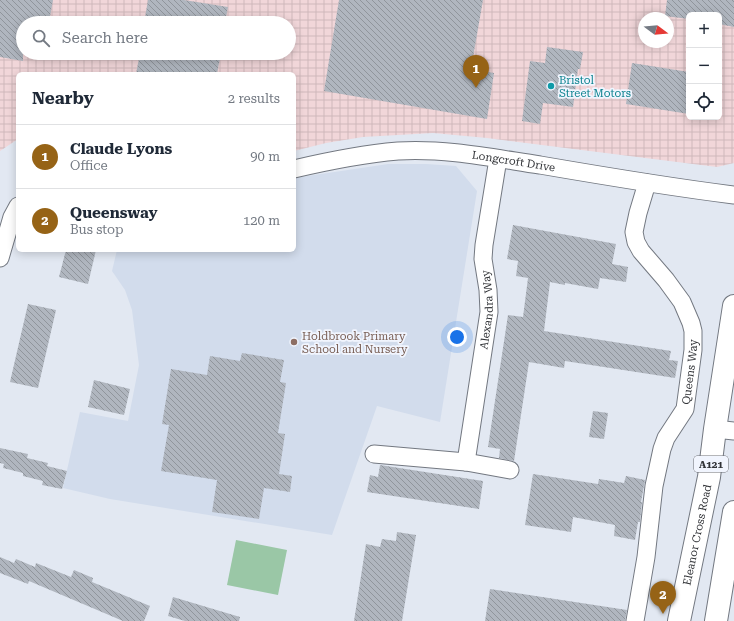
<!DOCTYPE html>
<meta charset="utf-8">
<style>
:root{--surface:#fff;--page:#f6f6f7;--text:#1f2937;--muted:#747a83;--line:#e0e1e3;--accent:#966316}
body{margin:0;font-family:"Roboto Serif",serif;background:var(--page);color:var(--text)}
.controls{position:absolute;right:12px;top:12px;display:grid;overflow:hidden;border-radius:6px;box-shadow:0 2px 10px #0003}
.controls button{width:36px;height:36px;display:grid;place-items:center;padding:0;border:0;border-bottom:1px solid var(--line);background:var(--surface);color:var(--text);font:20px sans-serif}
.compass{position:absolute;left:638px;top:12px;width:36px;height:36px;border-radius:50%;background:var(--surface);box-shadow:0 2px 10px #0003;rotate:106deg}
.you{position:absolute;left:457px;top:337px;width:14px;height:14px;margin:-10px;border:3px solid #fff;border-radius:50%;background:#1a73e8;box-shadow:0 0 0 6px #1a73e833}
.badge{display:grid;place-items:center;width:26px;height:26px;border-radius:50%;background:var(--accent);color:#fff;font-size:13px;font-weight:700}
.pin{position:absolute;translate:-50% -33px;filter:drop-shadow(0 1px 2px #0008)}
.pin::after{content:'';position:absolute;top:21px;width:14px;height:12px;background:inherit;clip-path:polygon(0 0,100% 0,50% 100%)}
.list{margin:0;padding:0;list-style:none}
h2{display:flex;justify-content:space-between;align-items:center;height:52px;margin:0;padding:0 16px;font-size:17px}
h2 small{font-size:13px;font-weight:400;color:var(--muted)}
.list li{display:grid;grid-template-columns:26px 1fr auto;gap:12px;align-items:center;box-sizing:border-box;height:64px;padding:0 16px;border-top:1px solid var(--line)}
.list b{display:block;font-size:15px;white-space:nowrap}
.list p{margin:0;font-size:13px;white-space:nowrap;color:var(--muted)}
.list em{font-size:13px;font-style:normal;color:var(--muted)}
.icon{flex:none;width:22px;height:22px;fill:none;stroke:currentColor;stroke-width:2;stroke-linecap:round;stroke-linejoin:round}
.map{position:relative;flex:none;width:734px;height:621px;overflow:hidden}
.search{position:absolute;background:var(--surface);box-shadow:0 2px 10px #0003;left:16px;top:16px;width:280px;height:44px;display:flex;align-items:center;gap:10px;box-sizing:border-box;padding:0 14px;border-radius:22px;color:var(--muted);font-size:15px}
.panel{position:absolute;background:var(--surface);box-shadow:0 2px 10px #0003;left:16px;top:72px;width:280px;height:180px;border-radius:6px}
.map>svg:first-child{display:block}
.built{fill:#d2dcec}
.industrial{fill:url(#industrial-grid);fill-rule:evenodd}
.pitch{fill:#9ac7a6}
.building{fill:url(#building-back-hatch)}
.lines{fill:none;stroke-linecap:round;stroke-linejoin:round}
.minor-casing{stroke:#737881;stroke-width:19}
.primary-casing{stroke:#737881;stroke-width:24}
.minor{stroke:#fff;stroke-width:17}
.primary{stroke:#fff;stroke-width:22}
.culture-dot{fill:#0f9aa8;stroke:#f1f5fe;stroke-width:1.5}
.education-dot{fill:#8d6e63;stroke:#f1f5fe;stroke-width:1.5}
.labels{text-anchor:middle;stroke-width:3.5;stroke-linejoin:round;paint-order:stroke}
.shield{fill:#f1f5fe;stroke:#6b6d73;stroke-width:1}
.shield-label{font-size:10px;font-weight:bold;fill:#313337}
.culture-label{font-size:11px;fill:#0d838f;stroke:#f1f5fe;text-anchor:start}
.street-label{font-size:11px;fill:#313337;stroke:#f1f5fe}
.education-label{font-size:11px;fill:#785e54;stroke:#f1f5fe;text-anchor:start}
</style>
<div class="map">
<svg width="734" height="621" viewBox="0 0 734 621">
<defs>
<pattern id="industrial-grid" width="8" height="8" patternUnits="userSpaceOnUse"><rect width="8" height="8" fill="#f1d6d9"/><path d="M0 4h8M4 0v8" fill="none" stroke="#cfb8bb"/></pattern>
<pattern id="building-back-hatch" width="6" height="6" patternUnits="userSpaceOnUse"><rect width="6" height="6" fill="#b0b6bf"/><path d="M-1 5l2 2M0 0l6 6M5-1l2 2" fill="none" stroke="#90959c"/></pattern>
</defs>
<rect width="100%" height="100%" fill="#e2e8f2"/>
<polygon class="built" points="388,164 426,164 456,166 477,191 440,422 377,406 332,535 110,499 63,488 80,412 128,421 139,365 132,310 125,290 112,271 117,250 294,250 294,178"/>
<path class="industrial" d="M0,0H734V163L717,167L487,138L433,133L363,137L326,143L294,151V74H18V139L0,151ZM689,15H719V117H689ZM644,18H668V42H644ZM23,23H289V53H23Z"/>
<polygon class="pitch" points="236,540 287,550 278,595 227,585"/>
<g class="building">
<polygon points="0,0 53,0 49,23 23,23 23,61 0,57"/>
<polygon points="148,0 184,0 228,7 225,23 144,23"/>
<polygon points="339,0 483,0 471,69 494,73 487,119 324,91"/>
<polygon points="667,0 734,0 734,27 719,24 719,15 689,15 689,19 665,16"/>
<polygon points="547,47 583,52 580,69 578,69 573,107 543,103 540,124 522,121 530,61 545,63"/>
<polygon points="140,53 221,53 217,74 136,74"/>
<polygon points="632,63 689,72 689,114 626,104"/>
<polygon points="513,225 616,244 612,264 628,267 626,282 600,278 598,289 565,283 565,285 550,282 544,331 671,351 669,360 678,361 675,378 565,361 564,368 529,362 514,461 499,458 500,449 488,447 508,315 523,317 528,278 516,276 518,261 507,259"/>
<polygon points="66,250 96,250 88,284 59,277"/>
<polygon points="28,304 56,310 38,388 10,382"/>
<polygon points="242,353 284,360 280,382 286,383 278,433 285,434 279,474 292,476 290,492 264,488 259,519 212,512 217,480 161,471 169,425 162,424 171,369 207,375 210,356 240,361"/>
<polygon points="94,380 130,389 124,415 88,407"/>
<polygon points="593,411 608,413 604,439 589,437"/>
<polygon points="0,448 28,454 27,458 48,463 47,466 67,471 62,489 42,485 43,481 23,476 23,473 3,468 4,464 0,463"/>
<polygon points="380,465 483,481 479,509 367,492 370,475 378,477"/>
<polygon points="533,474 598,484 599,479 624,483 626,476 645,480 641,502 642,502 640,522 638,522 635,540 614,536 615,525 573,517 571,532 525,525"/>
<polygon points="397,532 416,535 402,621 354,621 366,544 380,547 382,539 396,541"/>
<polygon points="0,557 14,563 16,559 35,567 36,563 71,577 74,570 93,578 92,582 150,606 144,621 123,621 29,581 28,584 0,573"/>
<polygon points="490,589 627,610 625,621 485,621"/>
<polygon points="173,597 240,617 239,621 185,621 168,616"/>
</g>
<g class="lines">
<defs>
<g id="minor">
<path id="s1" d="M294,169C328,161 363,154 398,151C445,148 493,158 540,165C604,176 669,187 734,195"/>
<polyline points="0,258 12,217 18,206"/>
<polyline points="715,429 734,431"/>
<polyline points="374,454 466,462 510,470"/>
<path id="s2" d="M466,462L489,312L488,290L483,259L484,245L498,159"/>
<path id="s3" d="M635,621L646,557L654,486L662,449L666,438L685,409L693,350V331L691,323L682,302L666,280L641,251L636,242L634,232L638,213L647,183"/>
</g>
<g id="primary">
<path id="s4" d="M679,621L709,477L715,429L734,306"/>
<polyline points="716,621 734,512"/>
</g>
</defs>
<use href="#minor" class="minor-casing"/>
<use href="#primary" class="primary-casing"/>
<use href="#minor" class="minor"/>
<use href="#primary" class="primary"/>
</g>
<circle class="culture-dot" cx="551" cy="86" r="4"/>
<circle class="education-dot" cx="294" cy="342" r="4"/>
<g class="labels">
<rect class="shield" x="694" y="456" width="34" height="16" rx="3"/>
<g class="shield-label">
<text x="711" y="468">A121</text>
</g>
<g class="culture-label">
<text x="559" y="84">Bristol<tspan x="559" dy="13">Street Motors</tspan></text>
</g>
<g class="street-label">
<text dy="4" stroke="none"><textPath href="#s1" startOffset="222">Longcroft Drive</textPath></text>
<text dy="4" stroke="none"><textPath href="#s2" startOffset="154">Alexandra Way</textPath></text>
<text dy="4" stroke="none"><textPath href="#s3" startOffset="258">Queens Way</textPath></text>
<text dy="4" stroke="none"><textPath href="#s4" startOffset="88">Eleanor Cross Road</textPath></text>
</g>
<g class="education-label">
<text x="302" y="340">Holdbrook Primary<tspan x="302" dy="13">School and Nursery</tspan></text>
</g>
</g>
</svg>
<div class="controls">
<button>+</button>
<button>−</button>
<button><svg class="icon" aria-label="locate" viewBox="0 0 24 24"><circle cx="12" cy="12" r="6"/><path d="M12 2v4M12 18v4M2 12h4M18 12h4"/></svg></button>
</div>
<svg class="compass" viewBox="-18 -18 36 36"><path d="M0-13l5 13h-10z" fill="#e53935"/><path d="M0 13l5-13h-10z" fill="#747a83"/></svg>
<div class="you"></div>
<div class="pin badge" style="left:476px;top:88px">1</div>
<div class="pin badge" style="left:663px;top:614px">2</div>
<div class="search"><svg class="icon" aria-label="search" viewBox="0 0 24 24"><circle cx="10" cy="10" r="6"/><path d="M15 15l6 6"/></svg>Search here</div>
<section class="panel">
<h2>Nearby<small>2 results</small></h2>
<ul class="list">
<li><span class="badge">1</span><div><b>Claude Lyons</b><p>Office</p></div><em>90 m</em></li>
<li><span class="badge">2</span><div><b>Queensway</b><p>Bus stop</p></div><em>120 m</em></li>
</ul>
</section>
</div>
